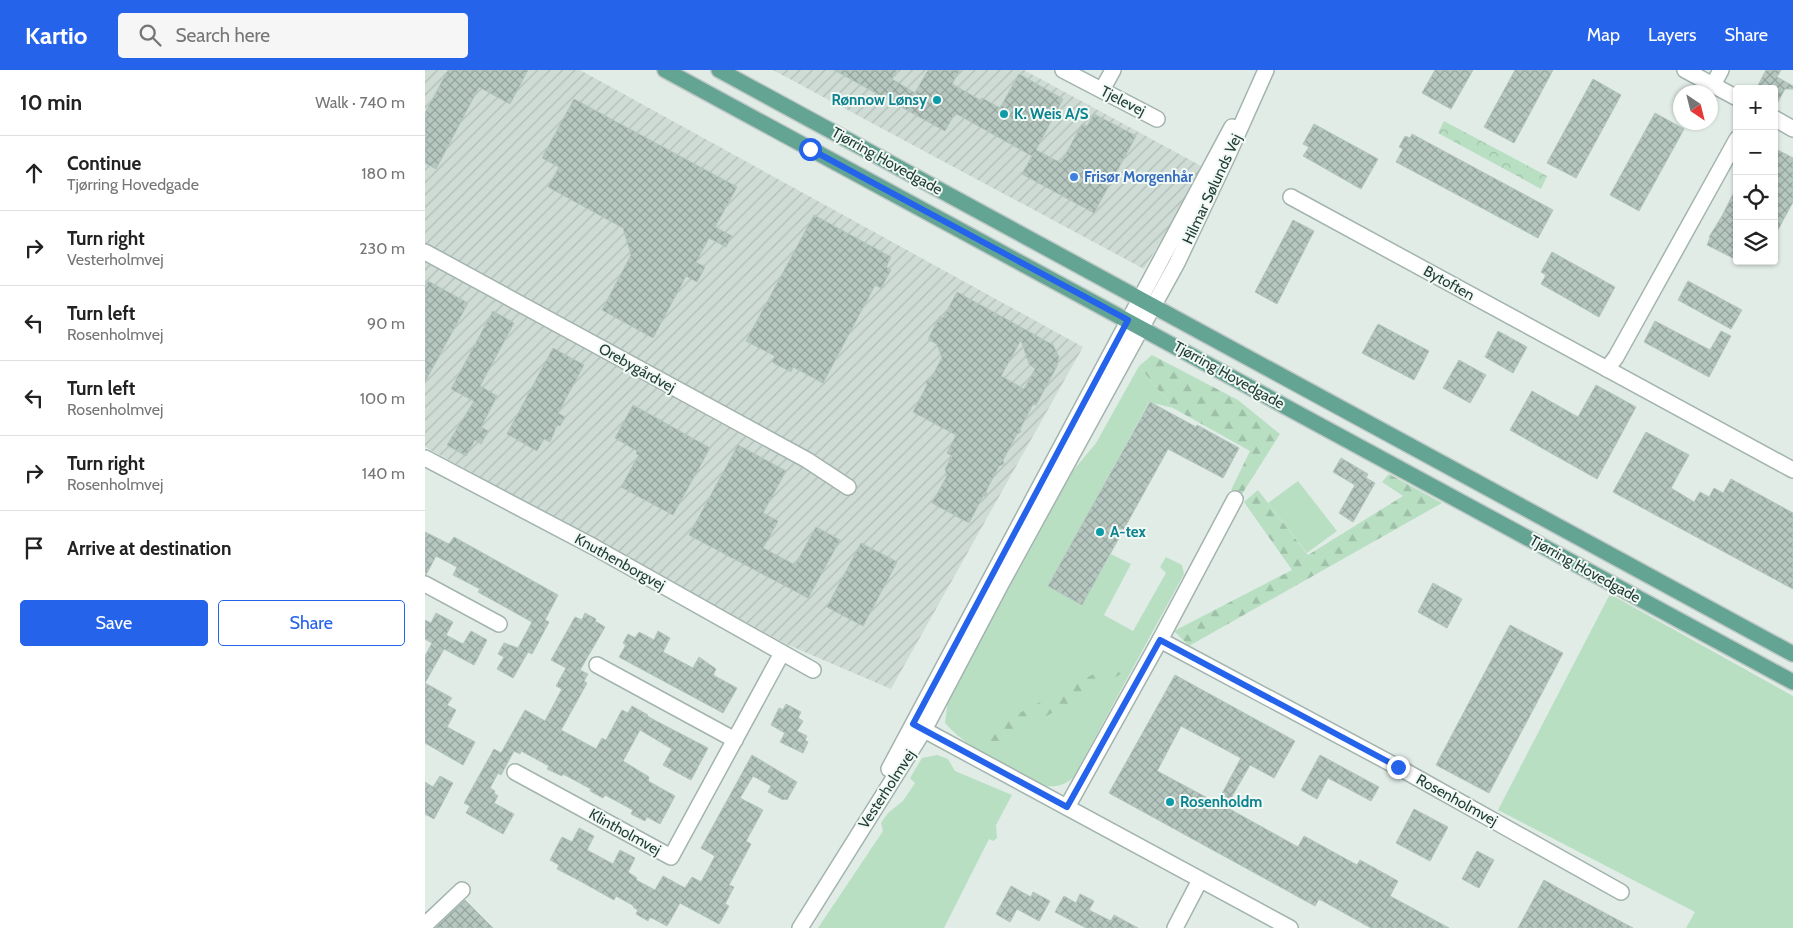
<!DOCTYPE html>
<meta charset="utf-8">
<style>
:root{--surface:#fff;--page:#f6f6f6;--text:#222;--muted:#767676;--line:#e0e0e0;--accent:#2563eb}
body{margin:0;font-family:Cabin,sans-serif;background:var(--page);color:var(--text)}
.controls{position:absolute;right:15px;top:15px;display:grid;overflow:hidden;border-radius:5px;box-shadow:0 1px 4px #0004}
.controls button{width:45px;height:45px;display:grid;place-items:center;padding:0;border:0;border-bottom:1px solid var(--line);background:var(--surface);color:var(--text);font:25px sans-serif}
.compass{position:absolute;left:1248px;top:15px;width:45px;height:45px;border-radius:50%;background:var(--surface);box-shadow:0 1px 4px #0004;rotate:145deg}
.stop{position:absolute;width:15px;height:15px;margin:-11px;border:4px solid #2563eb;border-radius:50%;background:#fff}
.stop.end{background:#2563eb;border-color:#fff;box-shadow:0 1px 5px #0008}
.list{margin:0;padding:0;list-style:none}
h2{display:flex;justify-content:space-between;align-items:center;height:65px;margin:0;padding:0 20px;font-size:21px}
h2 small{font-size:16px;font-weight:400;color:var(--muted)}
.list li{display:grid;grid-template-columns:32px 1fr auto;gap:15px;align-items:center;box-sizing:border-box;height:75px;padding:0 20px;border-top:1px solid var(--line)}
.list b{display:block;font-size:19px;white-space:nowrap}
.list p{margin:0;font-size:16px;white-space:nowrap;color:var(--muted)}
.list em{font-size:16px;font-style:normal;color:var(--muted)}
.actions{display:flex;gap:10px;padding:15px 20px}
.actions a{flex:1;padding:11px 0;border:1px solid var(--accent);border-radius:5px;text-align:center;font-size:18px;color:var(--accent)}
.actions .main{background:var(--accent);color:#fff}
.icon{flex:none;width:28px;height:28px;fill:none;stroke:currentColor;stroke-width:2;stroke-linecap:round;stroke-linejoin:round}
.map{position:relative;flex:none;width:1368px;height:858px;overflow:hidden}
header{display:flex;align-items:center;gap:30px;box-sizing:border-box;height:70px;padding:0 25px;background:var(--accent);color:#fff}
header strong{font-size:24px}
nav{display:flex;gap:28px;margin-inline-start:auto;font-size:18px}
.search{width:350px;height:45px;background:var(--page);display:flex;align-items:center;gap:12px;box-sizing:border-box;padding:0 18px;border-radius:5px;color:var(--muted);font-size:19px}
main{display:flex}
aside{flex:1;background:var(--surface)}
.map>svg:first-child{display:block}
.industrial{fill:url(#industrial-furrows)}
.grass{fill:#b9dfc3}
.forest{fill:url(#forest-firs)}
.park{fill:url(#park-crowns)}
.building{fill:url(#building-cross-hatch);stroke:#b3c6be;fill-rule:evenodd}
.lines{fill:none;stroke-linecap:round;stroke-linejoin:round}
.minor-casing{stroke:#a3b4ae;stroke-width:18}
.major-casing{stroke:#c1c9c7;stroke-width:18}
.minor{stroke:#fff;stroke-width:15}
.major{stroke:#63a493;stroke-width:15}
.route{stroke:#2563eb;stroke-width:6}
.culture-dot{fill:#0f9aa8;stroke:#f2f9f5;stroke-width:2}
.shop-dot{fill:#3f7fe0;stroke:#f2f9f5;stroke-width:2}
.labels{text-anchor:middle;stroke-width:4;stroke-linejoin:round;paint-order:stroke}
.culture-label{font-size:15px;font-weight:bold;fill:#0d838f;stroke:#f2f9f5;text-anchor:start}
.street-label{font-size:15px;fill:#203e36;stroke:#f2f9f5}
.shop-label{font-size:15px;font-weight:bold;fill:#366cbe;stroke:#f2f9f5;text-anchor:start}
</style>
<header>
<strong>Kartio</strong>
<div class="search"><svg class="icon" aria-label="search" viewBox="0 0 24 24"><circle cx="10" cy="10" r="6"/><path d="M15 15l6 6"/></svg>Search here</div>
<nav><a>Map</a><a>Layers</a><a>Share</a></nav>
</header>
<main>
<aside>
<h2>10 min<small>Walk · 740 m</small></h2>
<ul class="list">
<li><svg class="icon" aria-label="ahead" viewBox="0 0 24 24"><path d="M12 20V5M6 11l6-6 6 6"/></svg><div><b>Continue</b><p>Tjørring Hovedgade</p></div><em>180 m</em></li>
<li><svg class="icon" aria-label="right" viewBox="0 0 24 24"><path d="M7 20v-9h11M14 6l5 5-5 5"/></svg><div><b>Turn right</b><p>Vesterholmvej</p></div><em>230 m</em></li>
<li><svg class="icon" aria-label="left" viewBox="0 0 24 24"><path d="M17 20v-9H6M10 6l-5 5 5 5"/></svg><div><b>Turn left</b><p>Rosenholmvej</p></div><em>90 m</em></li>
<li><svg class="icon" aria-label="left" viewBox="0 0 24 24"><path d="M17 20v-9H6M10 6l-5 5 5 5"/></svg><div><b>Turn left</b><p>Rosenholmvej</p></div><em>100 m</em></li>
<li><svg class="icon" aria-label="right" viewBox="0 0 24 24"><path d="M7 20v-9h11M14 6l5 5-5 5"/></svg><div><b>Turn right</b><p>Rosenholmvej</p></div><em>140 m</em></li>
<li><svg class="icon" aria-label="arrive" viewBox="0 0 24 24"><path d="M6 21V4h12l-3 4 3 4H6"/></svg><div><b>Arrive at destination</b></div></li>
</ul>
<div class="actions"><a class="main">Save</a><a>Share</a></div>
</aside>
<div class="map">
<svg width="1368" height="858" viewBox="0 0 1368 858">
<defs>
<pattern id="industrial-furrows" width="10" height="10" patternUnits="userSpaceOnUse" patternTransform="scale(1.25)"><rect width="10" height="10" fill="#cfdcd6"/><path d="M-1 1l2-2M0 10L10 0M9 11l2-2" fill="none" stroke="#b1beb8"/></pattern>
<pattern id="forest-firs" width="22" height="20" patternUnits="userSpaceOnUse" patternTransform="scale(1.25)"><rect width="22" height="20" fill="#b9dfc3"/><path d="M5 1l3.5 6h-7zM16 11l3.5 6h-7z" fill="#9fc0a8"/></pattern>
<pattern id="park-crowns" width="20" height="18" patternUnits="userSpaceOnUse" patternTransform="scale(1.25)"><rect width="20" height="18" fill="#b9dfc3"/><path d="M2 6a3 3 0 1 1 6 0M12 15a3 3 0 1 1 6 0" fill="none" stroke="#9fc0a8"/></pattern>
<pattern id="building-cross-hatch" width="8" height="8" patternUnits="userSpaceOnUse" patternTransform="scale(1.25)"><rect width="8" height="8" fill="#b6c7c0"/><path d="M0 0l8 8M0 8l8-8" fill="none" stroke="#94a39d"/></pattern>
</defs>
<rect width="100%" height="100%" fill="#e1ece7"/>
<g class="industrial">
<polygon points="0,0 155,0 658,277 466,619 361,574 0,377"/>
<polygon points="348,0 599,0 780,98 719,199"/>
</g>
<g class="grass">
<path d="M714,296L748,338L724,332L623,516L657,535L686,484L706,494L679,545L708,561L741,503L735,497L741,487L757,495L759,504L648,708C639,715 633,717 621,716C588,699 544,681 520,653L523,630L647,402L671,373Z"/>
<polygon points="873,411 912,461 882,483 843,433"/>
<polygon points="1185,524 1368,626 1368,858 1261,858 1270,842 1073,740"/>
<polygon points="512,685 523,689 530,701 587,725 571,755 572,768 568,771 564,769 519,858 393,858 458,761 456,753 463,743 478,731 490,713 485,708 497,688"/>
</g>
<g class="forest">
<polygon points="727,285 813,330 855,364 817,424 806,420 825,381 748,338 714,296"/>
<polygon points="964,404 1017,433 764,576 749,561 867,500 819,432 833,420 883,485 978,426 957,412"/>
<polygon points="699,588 698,603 577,671 561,671 562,660"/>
</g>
<polygon class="park" points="1019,51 1122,106 1116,119 1013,63"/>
<g class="building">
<polygon points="23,0 103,0 85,34 54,17 11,99 0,93 0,43"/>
<polygon points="409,0 472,0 467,9 490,23 503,0 535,0 527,14 555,30 557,28 575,38 594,4 638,29 611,80 636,93 657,54 662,56 669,44 711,66 669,143 597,104 607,86 530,43 520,61"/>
<polygon points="1010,0 1048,0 1026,39 997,23"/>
<polygon points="1090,0 1128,0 1089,73 1059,57"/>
<polygon points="1341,0 1356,0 1352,7 1368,16 1368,19 1360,19 1349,39 1349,19 1331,19"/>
<polygon points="1168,9 1196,25 1151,108 1122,93"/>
<polygon points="149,29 312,117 290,157 307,166 301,177 284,168 271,192 280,197 272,212 261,206 228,268 177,240 206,185 198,158 123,117 134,97 117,88"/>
<polygon points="1230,43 1259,59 1214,141 1185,125"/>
<polygon points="889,54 953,89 936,119 878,86 884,77 878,74"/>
<polygon points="987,64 1128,140 1113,168 971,92 978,79 974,77 980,66 985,68"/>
<polygon points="1349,78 1368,88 1368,132 1349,167"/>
<polygon points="1312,116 1312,190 1282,175 1285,168 1284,167 1297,146"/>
<polygon points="389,145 466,187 461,197 466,200 456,218 450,215 398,313 368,297 366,302 347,292 350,286 321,271"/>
<polygon points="868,150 889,161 852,234 830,222"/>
<polygon points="1127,182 1190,217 1174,247 1116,214 1121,205 1116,202"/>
<polygon points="3,211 43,233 0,312 0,217"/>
<polygon points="1263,211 1317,240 1306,259 1253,230"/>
<path d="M532,222L628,275L634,287L632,296L611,335L608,334L595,359L596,362L592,364L578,390L579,394L574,396L561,421L562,425L558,426L544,453L507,433L522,406L520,399L527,386L522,383L531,365L488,342L502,315L501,311L505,310L517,288L512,274L504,270V267L515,246L518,248ZM596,270L604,294L610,299L599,319L576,306Z"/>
<polygon points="68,241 89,253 55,316 72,326 56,357 63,361 56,374 50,370 41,386 22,375 49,331 26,319"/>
<polygon points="1230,251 1285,280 1296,261 1306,266 1284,307 1219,272"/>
<polygon points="953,254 1004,281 989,310 937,283"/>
<polygon points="1073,261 1102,277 1088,303 1060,287"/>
<polygon points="128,278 159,295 133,343 140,347 135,356 132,355 125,372 119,369 112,381 82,364"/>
<polygon points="1034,290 1061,305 1045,333 1018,318"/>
<polygon points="1171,315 1211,337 1172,409 1085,360 1107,321 1153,347"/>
<polygon points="725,332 771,357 772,355 814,378 798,408 743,379 657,535 623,516"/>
<polygon points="208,335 285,378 248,445 196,417 214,385 211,384 212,381 190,368"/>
<polygon points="1221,362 1264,385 1246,418 1269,432 1275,422 1284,427 1289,418 1298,423 1306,409 1368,443 1368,519 1188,422"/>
<polygon points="313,375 361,401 338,443 353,451 338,478 370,495 391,457 415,470 383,528 264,465"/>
<polygon points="916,388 943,404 941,408 950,413 928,452 914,443 930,415 908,402"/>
<polygon points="0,462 24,474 29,467 133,525 120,550 124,552 107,584 103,582 88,608 72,599 79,587 73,584 79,573 93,578 107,552 53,522 55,519 28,505 32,497 11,486 1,505 0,505"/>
<polygon points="436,473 472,492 438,556 402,537"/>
<polygon points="1008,513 1037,529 1022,558 993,542"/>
<polygon points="11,543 28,552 21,565 38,574 46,561 62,570 49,595 19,579 0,613 27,628 22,635 31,640 22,657 50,672 38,695 0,673 0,586 7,573 0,569 0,550 6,553"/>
<polygon points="160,543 171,549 170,551 180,557 155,600 163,604 159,611 162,613 136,660 171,679 177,668 181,670 197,640 203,643 207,636 223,645 222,646 233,652 283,678 266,710 238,695 247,679 215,660 198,691 224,707 223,711 250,726 235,754 222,747 220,751 206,744 208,740 180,725 178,728 165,721 166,719 138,704 137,706 122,699 124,696 96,681 95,684 89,681 76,705 73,703 65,718 70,721 69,723 73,726 69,733 89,744 78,764 41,743 45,736 39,733 69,679 76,683 100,640 120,651 137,619 131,616 141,598 126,590 150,547 157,550"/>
<polygon points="1085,555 1138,583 1064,723 1011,695"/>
<polygon points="233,561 245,568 238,582 268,598 274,587 291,599 288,605 312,618 298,643 194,587 201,575 198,573 203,564 210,568 214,562 229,570"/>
<path d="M750,605L870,671L849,708L825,695L801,737L873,777L879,766L932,795L935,790L973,811L965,826L1024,858H946L894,829L890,836L684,723ZM756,656L816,688L792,733L732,701Z"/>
<polygon points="361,634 376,642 373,648 378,651 372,661 382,666 380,670 383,672 378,683 355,672 360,663 346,655 354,638 358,640"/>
<polygon points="327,685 372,712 362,730 359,729 358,730 343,722 346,716 328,706 315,728 338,740 321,771 326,774 304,815 309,817 300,834 304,836 294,854 255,833 242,856 225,847 223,851 211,844 213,840 208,837 209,836 191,826 189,830 155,811 132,799 134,795 125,790 137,767 147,772 154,758 169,766 162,780 188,794 195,780 210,788 203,802 212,808 211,810 230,820 238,806 260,818 267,807 276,812 290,786 276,778"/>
<polygon points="895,685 954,717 946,731 903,708 892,729 876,720"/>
<polygon points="15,706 28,713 9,749 0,744 0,712 8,717"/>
<polygon points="989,739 1023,757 1005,791 971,773"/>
<polygon points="1052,781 1069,790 1054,818 1037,809"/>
<polygon points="1119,810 1135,819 1208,858 1093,858"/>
<polygon points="586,816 606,827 608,822 625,831 614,851 592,839 585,852 571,844"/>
<polygon points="655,824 669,831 664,840 686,851 689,845 713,858 661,858 630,842 639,826 651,833"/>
<polygon points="40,830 68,858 10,858"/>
</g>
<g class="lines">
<defs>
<g id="minor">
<polyline points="638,0 732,49"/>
<polyline points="1260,0 1312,28"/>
<polyline points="1288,15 1296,0"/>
<polyline points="677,20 688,0"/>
<polyline points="1349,48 1368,59"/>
<polyline points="866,127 1368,400"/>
<polyline points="0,182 382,390 423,417"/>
<polyline points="1182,299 1191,287 1312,69"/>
<polyline points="0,388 169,477 388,600"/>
<polyline points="0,514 74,554"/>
<polyline points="735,570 980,701 1196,822"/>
<polyline points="172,595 310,670"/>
<polyline points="490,655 865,858"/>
<polyline points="464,699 807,57"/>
<polyline points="90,702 246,787 357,583"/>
<polyline points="642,737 735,570 810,429"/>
<polyline points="0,855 37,820"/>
<polyline points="375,858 499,660 576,514 752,193 803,85 841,0"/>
<polyline points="750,858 775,810"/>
</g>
<g id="major">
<polyline points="240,0 1368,612"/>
<polyline points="294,0 1368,584"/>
</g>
</defs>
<use href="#minor" class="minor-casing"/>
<use href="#major" class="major-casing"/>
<use href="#minor" class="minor"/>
<use href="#major" class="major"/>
</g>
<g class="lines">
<polyline class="route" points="385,79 703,250 488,654 642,737 735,570 973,697"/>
</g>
<g class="culture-dot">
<circle cx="512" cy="30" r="5"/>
<circle cx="579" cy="44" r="5"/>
<circle cx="675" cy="462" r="5"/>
<circle cx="745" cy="732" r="5"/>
</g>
<circle class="shop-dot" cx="649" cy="107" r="5"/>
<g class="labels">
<g class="culture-label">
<text x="502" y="35" text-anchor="end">Rønnow Lønsy</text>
<text x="589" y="49">K. Weis A/S</text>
<text x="685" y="467">A-tex</text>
<text x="755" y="737">Rosenholdm</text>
</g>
<g class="street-label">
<text transform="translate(698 31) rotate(27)" y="5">Tjelevej</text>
<text transform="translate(462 91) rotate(29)" y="5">Tjørring Hovedgade</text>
<text transform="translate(787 119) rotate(-65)" y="5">Hilmar Sølunds Vej</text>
<text transform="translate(1024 213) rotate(29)" y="5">Bytoften</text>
<text transform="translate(212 298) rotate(29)" y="5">Orebygårdvej</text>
<text transform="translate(804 305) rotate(29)" y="5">Tjørring Hovedgade</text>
<text transform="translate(195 492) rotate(29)" y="5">Knuthenborgvej</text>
<text transform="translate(1160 499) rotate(29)" y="5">Tjørring Hovedgade</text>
<text transform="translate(462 719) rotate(-57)" y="5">Vesterholmvej</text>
<text transform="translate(1032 730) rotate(29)" y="5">Rosenholmvej</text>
<text transform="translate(200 762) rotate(29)" y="5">Klintholmvej</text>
</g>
<g class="shop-label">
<text x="659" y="112">Frisør Morgenhår</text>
</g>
</g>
</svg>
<div class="controls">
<button>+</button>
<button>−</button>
<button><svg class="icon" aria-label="locate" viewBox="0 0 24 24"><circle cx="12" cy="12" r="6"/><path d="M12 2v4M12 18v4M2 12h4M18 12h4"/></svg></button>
<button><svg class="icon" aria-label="layers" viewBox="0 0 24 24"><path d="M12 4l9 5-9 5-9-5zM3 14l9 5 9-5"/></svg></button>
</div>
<svg class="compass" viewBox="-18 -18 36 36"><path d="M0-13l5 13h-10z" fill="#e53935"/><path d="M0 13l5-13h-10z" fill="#767676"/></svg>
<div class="stop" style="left:385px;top:79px"></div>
<div class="stop end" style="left:973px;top:697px"></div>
</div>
</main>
